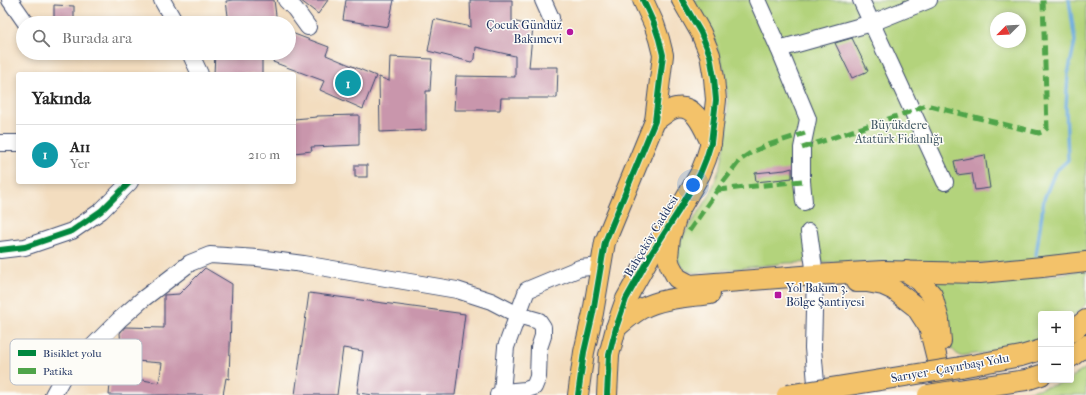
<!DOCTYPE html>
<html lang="tr">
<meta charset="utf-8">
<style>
:root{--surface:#fff;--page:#f2f2f2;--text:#222;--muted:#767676;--line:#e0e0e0;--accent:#b5179e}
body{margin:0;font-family:"IM FELL French Canon",serif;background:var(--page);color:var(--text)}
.controls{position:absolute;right:12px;bottom:12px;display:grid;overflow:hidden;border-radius:4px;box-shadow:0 2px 6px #0003}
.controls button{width:36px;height:36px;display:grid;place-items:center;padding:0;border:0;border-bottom:1px solid var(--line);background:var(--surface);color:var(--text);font:20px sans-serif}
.compass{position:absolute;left:990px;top:12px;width:36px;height:36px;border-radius:50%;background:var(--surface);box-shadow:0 2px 6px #0003;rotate:246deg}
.you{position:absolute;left:693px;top:185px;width:14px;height:14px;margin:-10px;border:3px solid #fff;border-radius:50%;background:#1a73e8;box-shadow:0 0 0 6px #1a73e833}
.badge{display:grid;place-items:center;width:26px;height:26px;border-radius:50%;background:var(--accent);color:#fff;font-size:13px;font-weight:700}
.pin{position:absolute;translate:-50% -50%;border:2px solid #fff;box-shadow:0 1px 4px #0006}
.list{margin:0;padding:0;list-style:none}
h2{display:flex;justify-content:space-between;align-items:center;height:52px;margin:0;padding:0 16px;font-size:17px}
h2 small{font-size:13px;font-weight:400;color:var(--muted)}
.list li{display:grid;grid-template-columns:26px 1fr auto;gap:12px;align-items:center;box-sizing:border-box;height:60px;padding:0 16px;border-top:1px solid var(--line)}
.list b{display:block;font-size:15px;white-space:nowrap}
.list p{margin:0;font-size:13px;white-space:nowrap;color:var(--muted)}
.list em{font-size:13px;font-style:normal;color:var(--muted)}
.icon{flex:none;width:22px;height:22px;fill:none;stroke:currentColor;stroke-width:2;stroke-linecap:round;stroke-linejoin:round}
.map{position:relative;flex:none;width:1086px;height:395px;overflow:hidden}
.search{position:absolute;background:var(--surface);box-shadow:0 2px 6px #0003;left:16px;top:16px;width:280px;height:44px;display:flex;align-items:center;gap:10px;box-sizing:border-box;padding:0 14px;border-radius:22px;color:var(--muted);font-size:15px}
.panel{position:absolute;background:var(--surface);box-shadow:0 2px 6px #0003;left:16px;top:72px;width:280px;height:112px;border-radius:4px}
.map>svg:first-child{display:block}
.green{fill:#b3d37b;stroke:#67816c;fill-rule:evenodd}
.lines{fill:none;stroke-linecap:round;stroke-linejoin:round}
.stream{stroke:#69aadd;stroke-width:3.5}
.building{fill:#c996ac}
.minor-casing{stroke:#3b496d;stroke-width:18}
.major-casing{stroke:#3b496d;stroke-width:22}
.minor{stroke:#fff;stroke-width:16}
.major{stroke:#f3c26a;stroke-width:20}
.major-bridge-casing{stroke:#3b496d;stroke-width:22;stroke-linecap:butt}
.major-bridge{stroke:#f3c26a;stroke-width:20}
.quiet{stroke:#4fa44a;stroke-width:5;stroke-dasharray:10 5;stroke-linecap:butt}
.cycleway-casing{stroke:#fdfcf7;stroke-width:8}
.cycleway{stroke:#00873e;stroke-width:6}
.poi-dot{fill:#b5179e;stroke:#fdfcf7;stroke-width:1.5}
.labels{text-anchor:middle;stroke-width:3;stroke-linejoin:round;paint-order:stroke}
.poi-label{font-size:12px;fill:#1b2f5e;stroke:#fdfcf7;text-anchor:end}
.park-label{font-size:12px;fill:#415865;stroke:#fdfcf7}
.street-label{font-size:12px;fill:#1b2f5e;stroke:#fdfcf7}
.key{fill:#fdfcf7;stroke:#b9bec9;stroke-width:1}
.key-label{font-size:11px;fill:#1b2f5e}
</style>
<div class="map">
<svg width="1086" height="395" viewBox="0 0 1086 395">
<rect width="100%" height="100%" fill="#fdfcf7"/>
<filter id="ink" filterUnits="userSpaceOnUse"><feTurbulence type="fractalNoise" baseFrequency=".025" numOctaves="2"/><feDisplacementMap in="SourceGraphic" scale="8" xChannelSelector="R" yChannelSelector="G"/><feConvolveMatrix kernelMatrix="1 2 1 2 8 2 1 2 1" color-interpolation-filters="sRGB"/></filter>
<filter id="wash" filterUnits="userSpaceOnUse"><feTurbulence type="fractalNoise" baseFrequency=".012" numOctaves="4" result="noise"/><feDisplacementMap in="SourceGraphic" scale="16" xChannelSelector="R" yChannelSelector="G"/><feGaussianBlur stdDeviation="0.9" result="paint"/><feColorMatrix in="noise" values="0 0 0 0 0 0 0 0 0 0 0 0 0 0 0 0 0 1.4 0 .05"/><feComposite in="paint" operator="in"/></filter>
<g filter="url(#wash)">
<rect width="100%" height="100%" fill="#f3ddbf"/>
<g class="green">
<path d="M692,0H1086V252L1022,263L833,262L786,263L697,273L687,271L680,264L676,255L677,245L710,195L721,165L727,133L728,103L725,73L715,42ZM996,18H1020V42H996Z"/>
<polygon points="1086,270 1086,304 1071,319 1071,314 1041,314 1041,340 1007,350 959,356 942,339 923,276 995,278 1049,276"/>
<polygon points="1086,368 1086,395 1007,395 1030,391 1063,383 1067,380 1071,380 1071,378"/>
</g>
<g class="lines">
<polyline class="stream" points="1036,255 1044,199 1055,172 1068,160 1066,107 1068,74 1075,41 1069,0"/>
</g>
<g id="blocks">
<g class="building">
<polygon points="233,0 274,0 277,23 229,23 226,1"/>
<polygon points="300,0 328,0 318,14"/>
<polygon points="346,0 394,0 388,27 343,20"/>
<polygon points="470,0 512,0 512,21 533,26 529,67 558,67 557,98 501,98 500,110 454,110 456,76 515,77 515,56 476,47 475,59 471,62 428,51 434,19 471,27"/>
<polygon points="54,5 74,6 74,23 54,23"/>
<polygon points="289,32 329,47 326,55 376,76 363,109 320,90 324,81 273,62 276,53 289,53"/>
<polygon points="852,38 868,71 852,78 835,43"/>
<polygon points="215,53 262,53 262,74 214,74"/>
<polygon points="390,57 432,59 430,91 426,91 426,130 380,132 379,77 389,81"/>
<polygon points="359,115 359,145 311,147 312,151 294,153 294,119 317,117 317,116"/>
<polygon points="985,155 990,188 975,190 972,173 957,175 954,161"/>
<rect x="355" y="165" width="12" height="12"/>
<polygon points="792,168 792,178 756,182 755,173 785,170"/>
<polygon points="205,268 232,284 229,379 226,378 223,395 109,395 111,374 159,383 162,363 122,360 120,333 125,327 164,328 164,295 179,294"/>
<polygon points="309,293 465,314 455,395 374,395 357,393 363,351 343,348 337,395 295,395"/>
</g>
</g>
</g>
<g filter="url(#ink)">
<use href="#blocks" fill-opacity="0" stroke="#3b496d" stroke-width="1"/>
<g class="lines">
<defs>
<g id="minor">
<polyline points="10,0 26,23 27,23"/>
<polyline points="162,0 175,23"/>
<polyline points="286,0 295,9 308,27"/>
<polyline points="543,0 551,18"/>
<polyline points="757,0 779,49 872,23 929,0"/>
<polyline points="861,0 945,182"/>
<polyline points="779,49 808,119 802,148 802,181 804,202"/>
<polyline points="190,53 200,74"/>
<polyline points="0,143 18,143"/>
<polyline points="809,232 815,275 813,348 817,395"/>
<polyline points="0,250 25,247 72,231 101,211 130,182"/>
<polyline points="53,395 64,375 119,320 143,299 190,263 210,255 258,258 303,264 457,290 491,301 518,315 539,321 543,327 543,336 539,348 538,377 534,387 525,390 502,392"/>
<polyline points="498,395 502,392 506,347 527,290 580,268 601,266"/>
</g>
<g id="major">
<path d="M655,121C661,117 669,109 676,108C696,104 704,129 711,143"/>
<polyline points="678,212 670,238 668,257 670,265 677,278 690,285 815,275 883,271 980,273 1042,267 1086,262"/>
<polyline points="906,271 920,281 932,295 939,320 941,341"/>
<polyline points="856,282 867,282 883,285 894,290 916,307 929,327 946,395"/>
<path d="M616,328C624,321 632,314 641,309C661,298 688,297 710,294"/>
<polyline points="1071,332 1086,320"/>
<polyline points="1071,357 1086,345"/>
<polyline points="961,367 1021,356 1041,350"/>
<polyline points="966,389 1026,380 1041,375"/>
<polyline points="578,395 584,352 593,313 605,242 655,121 663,55 659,39 654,24 643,0"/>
<polyline points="607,395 609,355 616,328 626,299 651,254 678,212 700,174 706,159 711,143 716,100 714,78 710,55 701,33 682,0"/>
</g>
</defs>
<use href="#minor" class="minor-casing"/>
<use href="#major" class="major-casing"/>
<use href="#minor" class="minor"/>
<use href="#major" class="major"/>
<defs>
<g id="major-bridge">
<polyline points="787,395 961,367"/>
<polyline points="928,395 966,389"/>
</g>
</defs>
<use href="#major-bridge" class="major-bridge-casing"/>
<use href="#major-bridge" class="major-bridge"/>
<g class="quiet">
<polyline points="802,148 912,111 926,105 1039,133 1044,131 1047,128 1043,0"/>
<polyline points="718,190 802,181"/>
<polyline points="689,231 724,181 740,160 752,152 768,145 805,133"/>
</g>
<defs>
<g id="cycleway">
<polyline points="0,250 25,247 72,231 101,211 130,182"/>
<polyline points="578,395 584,352 593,313 605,242 655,121 663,55 659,39 654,24 643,0"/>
<polyline points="607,395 609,355 616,328 626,299 651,254 678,212 700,174 706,159 711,143 716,100 714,78 710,55 701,33 682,0"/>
</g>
</defs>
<use href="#cycleway" class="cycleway-casing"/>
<use href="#cycleway" class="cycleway"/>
</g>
</g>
<g class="poi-dot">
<circle cx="570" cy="32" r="4"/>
<rect x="774" y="291" width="8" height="8" rx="2"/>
</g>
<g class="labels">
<g class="poi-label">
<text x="562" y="29">Çocuk Gündüz<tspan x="562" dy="14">Bakımevi</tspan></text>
<text x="786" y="292" text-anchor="start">Yol Bakım 3.<tspan x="786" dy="14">Bölge Şantiyesi</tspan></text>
</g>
<g class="park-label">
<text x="899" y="129">Büyükdere<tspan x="899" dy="14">Atatürk Fidanlığı</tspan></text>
</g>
<g class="street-label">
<text transform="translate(651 236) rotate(-59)" y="4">Bahçeköy Caddesi</text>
<text transform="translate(950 368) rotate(-10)" y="4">Sarıyer - Çayırbaşı Yolu</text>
</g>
</g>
<rect x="10" y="339" width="132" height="46" rx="6" class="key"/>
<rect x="18" y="350" width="18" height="6" fill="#00873e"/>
<rect x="18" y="368" width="18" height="6" fill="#4fa44a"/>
<g class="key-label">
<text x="43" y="357">Bisiklet yolu</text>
<text x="43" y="375">Patika</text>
</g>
</svg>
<div class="controls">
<button>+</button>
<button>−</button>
</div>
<svg class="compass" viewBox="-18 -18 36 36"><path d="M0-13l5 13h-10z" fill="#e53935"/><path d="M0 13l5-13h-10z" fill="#767676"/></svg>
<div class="you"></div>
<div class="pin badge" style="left:348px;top:83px;background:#0f9aa8">1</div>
<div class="search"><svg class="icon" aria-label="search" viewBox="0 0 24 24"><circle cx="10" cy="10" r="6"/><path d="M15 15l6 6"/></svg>Burada ara</div>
<section class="panel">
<h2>Yakında<small></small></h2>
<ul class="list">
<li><span class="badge" style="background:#0f9aa8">1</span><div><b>A11</b><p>Yer</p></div><em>210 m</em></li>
</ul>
</section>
</div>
